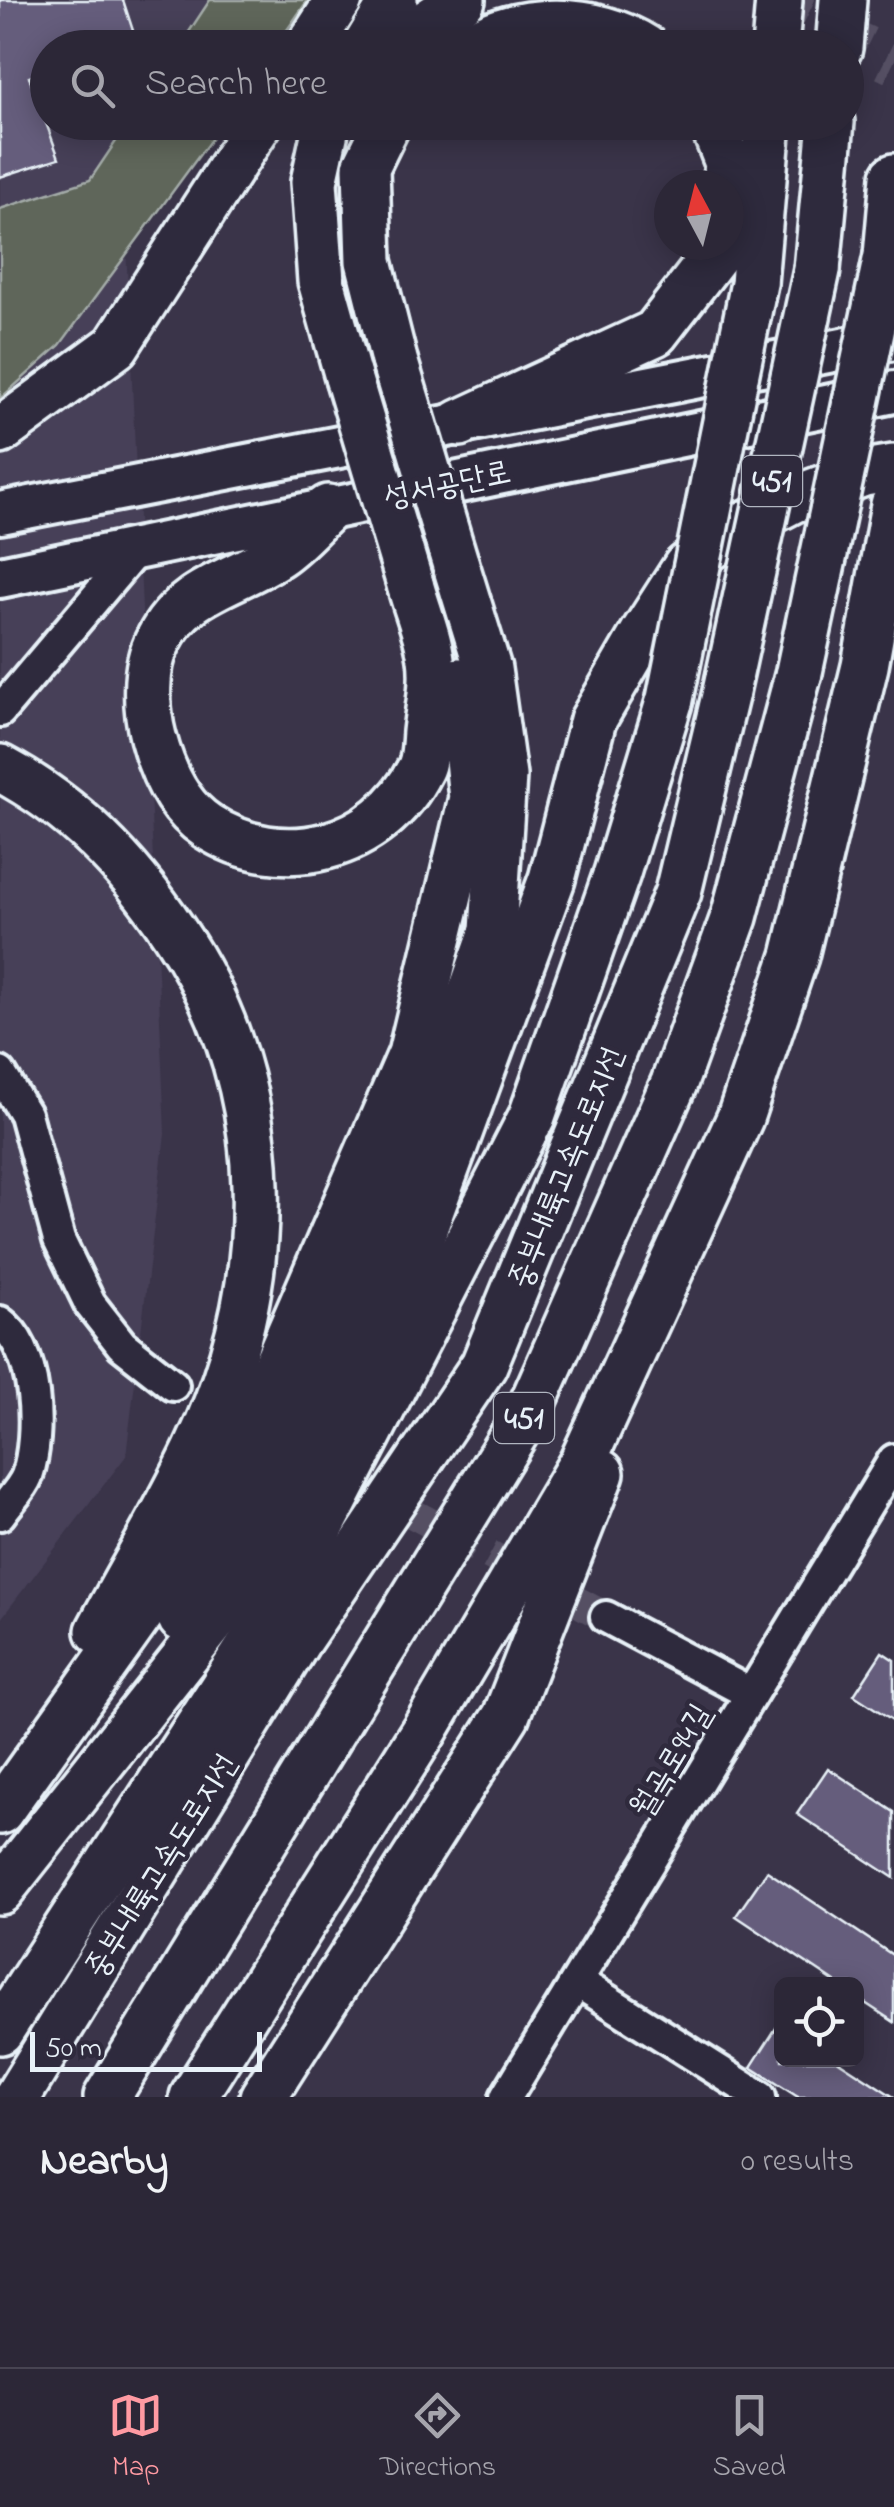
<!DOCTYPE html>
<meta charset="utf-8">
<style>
:root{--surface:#2c2737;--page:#342f3f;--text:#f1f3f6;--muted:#a6a5ad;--line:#484452;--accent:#ff9aa2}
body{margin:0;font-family:"Indie Flower","Poor Story",sans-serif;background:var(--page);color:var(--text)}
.controls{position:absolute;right:30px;bottom:30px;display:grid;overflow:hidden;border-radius:15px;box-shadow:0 5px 25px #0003}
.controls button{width:90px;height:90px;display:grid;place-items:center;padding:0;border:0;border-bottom:2px solid var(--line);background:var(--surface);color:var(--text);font:50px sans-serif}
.compass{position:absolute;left:654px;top:170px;width:90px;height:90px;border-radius:50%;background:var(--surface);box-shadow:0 5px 25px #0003;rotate:353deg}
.scale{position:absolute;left:30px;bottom:25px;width:232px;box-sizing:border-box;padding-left:10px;border:5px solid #e8f1f8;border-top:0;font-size:28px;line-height:35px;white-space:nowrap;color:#e8f1f8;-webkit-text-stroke:8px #2f2a3d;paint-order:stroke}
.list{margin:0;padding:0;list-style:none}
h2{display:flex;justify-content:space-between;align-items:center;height:130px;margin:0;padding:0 40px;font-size:42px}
h2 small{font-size:32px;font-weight:400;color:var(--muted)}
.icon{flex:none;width:55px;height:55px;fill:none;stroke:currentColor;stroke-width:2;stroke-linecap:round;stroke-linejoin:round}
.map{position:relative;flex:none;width:894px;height:2097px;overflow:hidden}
.search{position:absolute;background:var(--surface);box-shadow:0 5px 25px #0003;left:30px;right:30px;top:30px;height:110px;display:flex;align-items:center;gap:25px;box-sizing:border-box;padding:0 35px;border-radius:55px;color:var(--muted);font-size:38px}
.sheet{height:270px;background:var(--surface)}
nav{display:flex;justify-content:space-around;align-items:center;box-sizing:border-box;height:140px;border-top:2px solid var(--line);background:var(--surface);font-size:28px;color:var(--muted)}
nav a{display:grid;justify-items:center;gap:5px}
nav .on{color:var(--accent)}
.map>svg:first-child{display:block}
.built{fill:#474058}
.green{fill:#5f665a;stroke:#a4aca9;stroke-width:2.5}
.building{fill:#655d7b;stroke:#e8f1f8;stroke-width:2.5}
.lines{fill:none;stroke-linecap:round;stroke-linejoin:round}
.minor-tunnel{stroke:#545063;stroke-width:30;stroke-dasharray:30 15;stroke-linecap:butt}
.highway-tunnel{stroke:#545063;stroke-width:45;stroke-dasharray:45 22;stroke-linecap:butt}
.minor-casing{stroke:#e8f1f8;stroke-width:38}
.major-casing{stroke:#e8f1f8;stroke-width:48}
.highway-casing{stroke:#e8f1f8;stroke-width:52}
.minor{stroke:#2f2a3d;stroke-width:30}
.major{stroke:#2f2a3d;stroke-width:40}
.highway{stroke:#2f2a3d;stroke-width:45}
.highway-bridge-casing{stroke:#e8f1f8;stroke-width:52;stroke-linecap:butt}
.highway-bridge{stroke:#2f2a3d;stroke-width:45}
.labels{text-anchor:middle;stroke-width:9;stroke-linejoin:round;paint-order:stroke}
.shield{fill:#2f2a3d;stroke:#b0b5c0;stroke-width:2.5}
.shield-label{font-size:30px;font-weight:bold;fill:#e8f1f8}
.street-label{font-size:32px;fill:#e8f1f8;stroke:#2f2a3d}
</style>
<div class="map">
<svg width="894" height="2097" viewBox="0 0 894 2097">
<rect width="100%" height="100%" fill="#3a3449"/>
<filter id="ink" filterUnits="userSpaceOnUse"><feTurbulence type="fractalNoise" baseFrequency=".01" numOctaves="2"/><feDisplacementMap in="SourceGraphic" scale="20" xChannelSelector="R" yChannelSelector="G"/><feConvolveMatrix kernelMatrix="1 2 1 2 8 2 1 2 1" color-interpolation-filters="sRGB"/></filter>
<g filter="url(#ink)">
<polygon class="built" points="0,0 270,0 239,47 48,48 48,122 190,123 125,222 165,1134 126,1456 0,1620"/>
<g class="green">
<polygon points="210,0 308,0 275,47 179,47"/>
<polygon points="129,122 223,123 60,345 0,399 0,209 90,180"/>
</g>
<g class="building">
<polygon points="0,0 123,0 137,43 123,48 48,48 48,71 29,77 59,158 0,177"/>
<polygon points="882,1652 894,1660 894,1721 854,1695"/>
<polygon points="828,1768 894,1812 894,1878 797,1814"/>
<polygon points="767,1871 894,1956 894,2022 856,1997 856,1984 838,1984 736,1916"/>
<polygon points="780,2022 782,2060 837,2060 894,2097 798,2097 751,2067"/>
</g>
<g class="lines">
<polyline class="minor-tunnel" points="331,1470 606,1617"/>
<polyline class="highway-tunnel" points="765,0 894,62"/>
<defs>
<g id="minor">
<polyline points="0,711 137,549"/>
<polyline points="0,1073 25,1114 59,1240 90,1304 122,1345 173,1385"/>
<path d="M0,1322C38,1350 41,1434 27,1476C22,1489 8,1502 0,1514"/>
<polyline points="606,1617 751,1694"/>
<polyline points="578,1982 760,2097"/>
<polyline points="506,2097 894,1460"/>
</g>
<g id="major">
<polyline points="0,513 894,339"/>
<polyline points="0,577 894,392"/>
</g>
<g id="highway">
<polyline points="308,48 339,0"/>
<polyline points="365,48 394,0"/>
<polyline points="401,48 415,31 462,0"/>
<path d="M468,48C518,14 595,16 645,48"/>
<polyline points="775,48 779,0"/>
<polyline points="839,48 843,0"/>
<polyline points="327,122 314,182 321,281 348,377"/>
<polyline points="388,122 366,167 369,261 394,360"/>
<polyline points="712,122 728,163 726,185"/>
<polyline points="887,256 894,177"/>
<polyline points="817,270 831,122"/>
<polyline points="754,283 768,122"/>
<polyline points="460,423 655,333 723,245"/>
<polyline points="0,431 116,346 260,122"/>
<path d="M328,508C312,523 296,542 278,554C235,583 184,588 158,641C144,667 146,710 153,737C162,771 177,806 207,826C282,875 380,849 420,769C425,759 425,744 426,732C428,713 433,691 432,672C432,644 417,611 410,584"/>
<path d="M0,768C74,807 128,863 174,932C280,1089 277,1283 196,1451C167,1512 131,1571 99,1631"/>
<polyline points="181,1618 241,1529 361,1276 448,1059 493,931 503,776 488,669 455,562"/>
<polyline points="0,1811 212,1513 411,1054 472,798 460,681"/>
<polyline points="0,1891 267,1553 400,1294 552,879 593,720 643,634 686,567 725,535 792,500 864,473 894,468"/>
<polyline points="0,2031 298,1572 532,1116 617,873 670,699"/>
<polyline points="17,2097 297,1642 484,1365 678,892 726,692"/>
<polyline points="107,2097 531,1407 674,1083 734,917 799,672"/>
<polyline points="193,2097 424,1731 582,1463 740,1118 795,956 865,666 894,505"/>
<polyline points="263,2097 506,1716 601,1473"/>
</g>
</defs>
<use href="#minor" class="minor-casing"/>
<use href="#major" class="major-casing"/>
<use href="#highway" class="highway-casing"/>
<use href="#minor" class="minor"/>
<use href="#major" class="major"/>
<use href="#highway" class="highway"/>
<defs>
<g id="highway-bridge">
<polyline points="394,360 455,562"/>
<polyline points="348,377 410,584"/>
<polyline points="799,672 887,256"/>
<polyline points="726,692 817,270"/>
<polyline points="670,699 754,283"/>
</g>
</defs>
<use href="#highway-bridge" class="highway-bridge-casing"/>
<use href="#highway-bridge" class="highway-bridge"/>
</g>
</g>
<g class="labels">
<g class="shield">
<rect x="742" y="456" width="60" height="50" rx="8"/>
<rect x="494" y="1393" width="60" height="50" rx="8"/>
</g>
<g class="shield-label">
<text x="772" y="491">451</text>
<text x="524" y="1428">451</text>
</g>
<g class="street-label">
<text transform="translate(447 483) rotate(-12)" y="11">성서공단로</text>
<text transform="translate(565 1167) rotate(-68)" y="11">중부내륙고속도로지선</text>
<text transform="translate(670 1760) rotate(-59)" y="11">월곡로94길</text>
<text transform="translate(160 1865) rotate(-58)" y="11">중부내륙고속도로지선</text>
</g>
</g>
</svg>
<div class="controls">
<button><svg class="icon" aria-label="locate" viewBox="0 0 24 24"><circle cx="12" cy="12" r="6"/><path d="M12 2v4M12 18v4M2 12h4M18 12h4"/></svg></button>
</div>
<svg class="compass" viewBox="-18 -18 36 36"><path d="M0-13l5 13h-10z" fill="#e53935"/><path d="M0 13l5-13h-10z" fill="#a6a5ad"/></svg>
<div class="scale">50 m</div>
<div class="search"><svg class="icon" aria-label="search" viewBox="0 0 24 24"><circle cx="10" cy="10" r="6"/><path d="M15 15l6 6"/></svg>Search here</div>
</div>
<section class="sheet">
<h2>Nearby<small>0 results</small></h2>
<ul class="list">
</ul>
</section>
<nav>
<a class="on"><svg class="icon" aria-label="map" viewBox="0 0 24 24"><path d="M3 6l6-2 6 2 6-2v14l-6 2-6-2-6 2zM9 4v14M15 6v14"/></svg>Map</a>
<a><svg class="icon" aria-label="directions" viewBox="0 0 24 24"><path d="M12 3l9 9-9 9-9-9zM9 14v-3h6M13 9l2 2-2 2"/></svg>Directions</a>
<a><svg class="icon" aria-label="saved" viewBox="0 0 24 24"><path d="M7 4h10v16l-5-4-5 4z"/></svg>Saved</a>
</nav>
